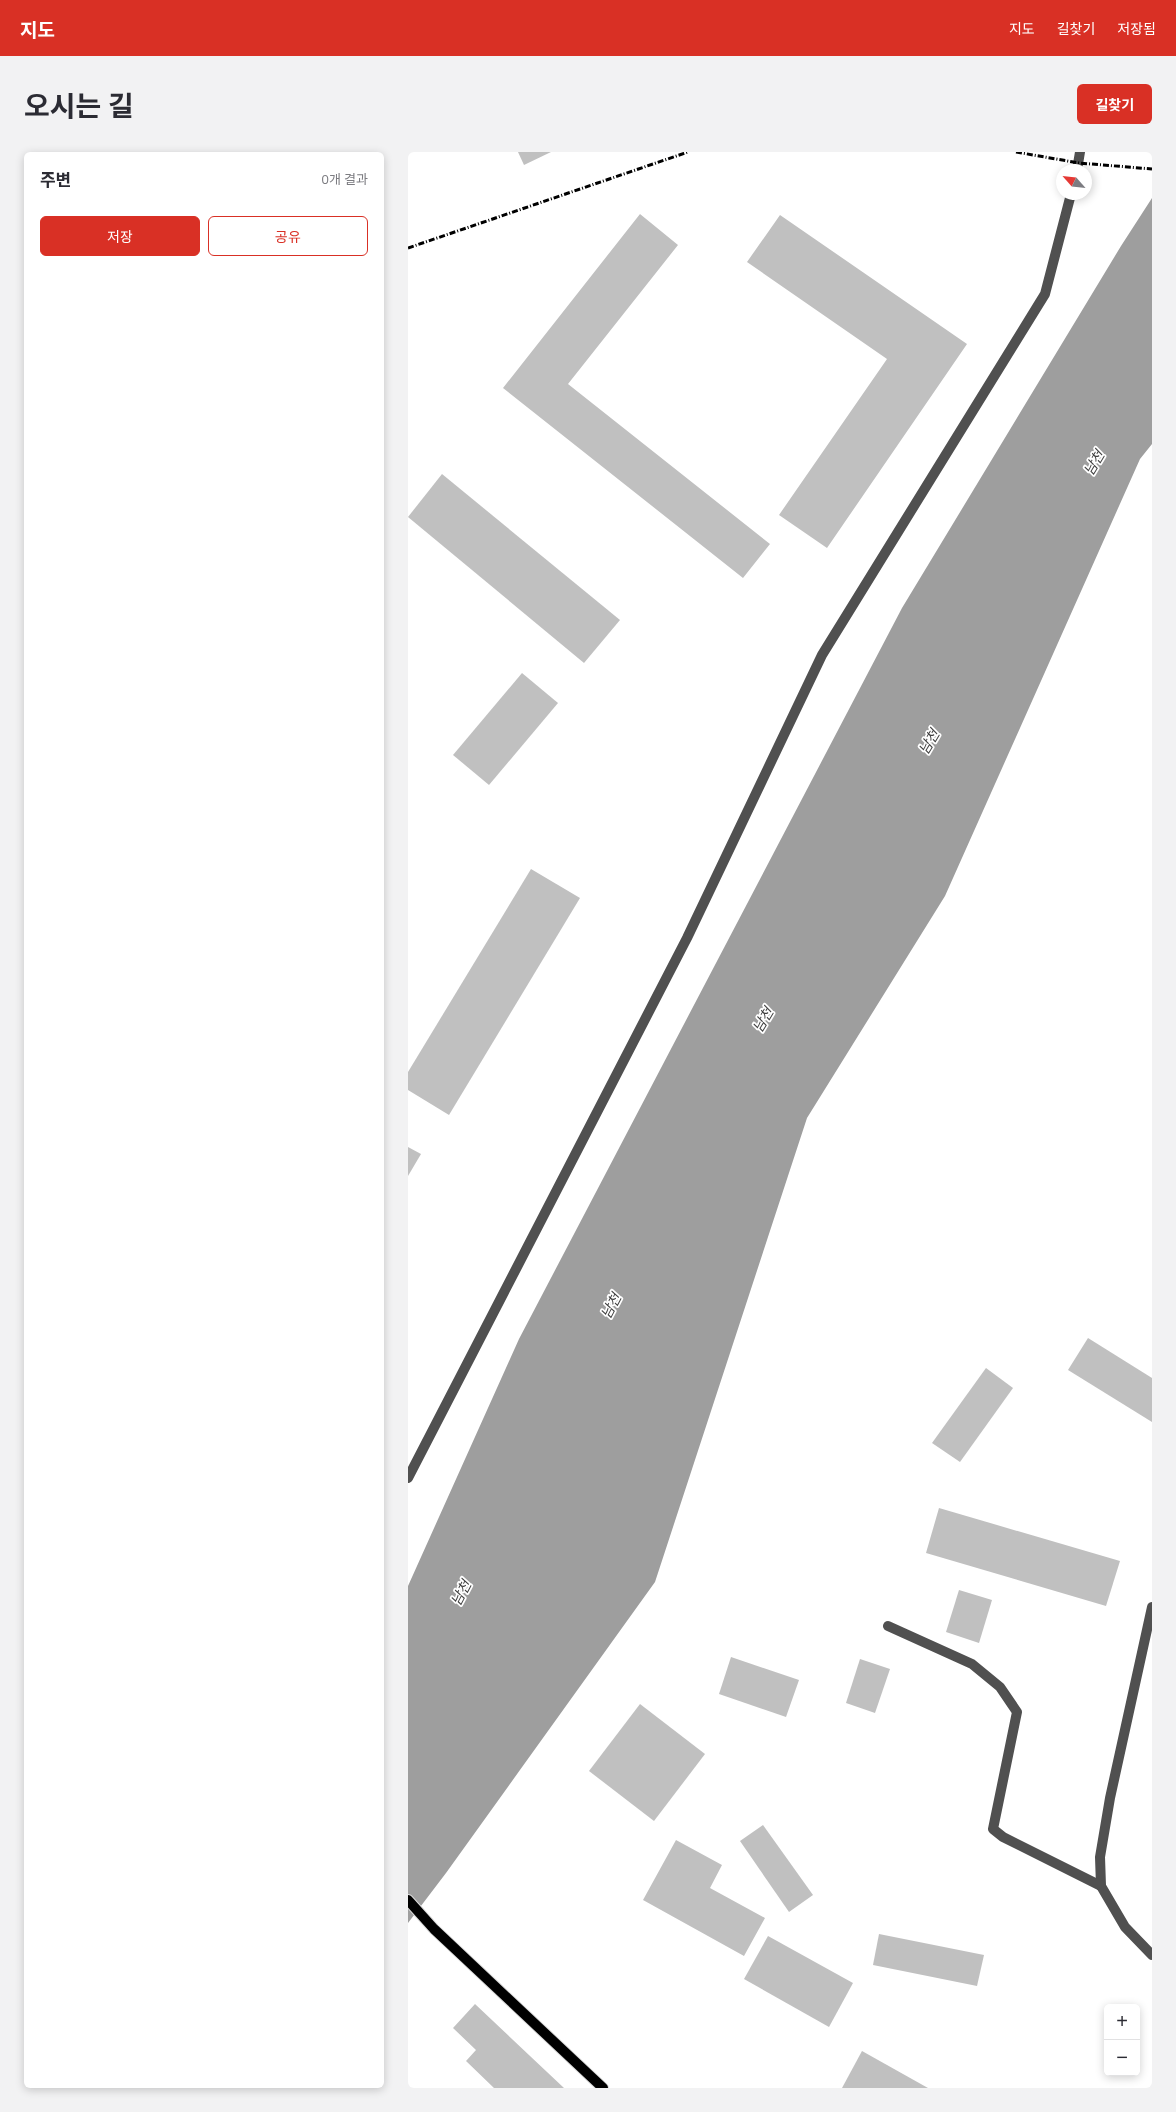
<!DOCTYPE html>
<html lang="ko">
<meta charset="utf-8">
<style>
:root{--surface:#fff;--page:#f2f2f3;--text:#2b2b33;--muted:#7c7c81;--line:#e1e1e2;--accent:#d93025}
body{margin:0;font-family:"IBM Plex Sans","Noto Sans KR",sans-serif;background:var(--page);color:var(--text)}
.controls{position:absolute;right:12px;bottom:12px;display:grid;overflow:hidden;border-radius:6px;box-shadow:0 2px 10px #0003}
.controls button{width:36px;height:36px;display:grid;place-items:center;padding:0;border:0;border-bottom:1px solid var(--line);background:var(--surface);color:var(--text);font:20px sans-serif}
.compass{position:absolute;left:648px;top:12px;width:36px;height:36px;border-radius:50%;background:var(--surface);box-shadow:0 2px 10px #0003;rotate:297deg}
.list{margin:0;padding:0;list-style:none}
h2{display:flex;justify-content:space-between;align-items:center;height:52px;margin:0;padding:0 16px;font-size:17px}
h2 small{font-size:13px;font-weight:400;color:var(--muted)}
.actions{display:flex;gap:8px;padding:12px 16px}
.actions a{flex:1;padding:9px 0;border:1px solid var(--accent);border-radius:6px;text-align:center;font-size:14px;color:var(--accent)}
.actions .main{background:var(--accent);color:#fff}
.map{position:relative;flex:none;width:744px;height:1936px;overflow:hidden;border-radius:6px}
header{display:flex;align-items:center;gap:24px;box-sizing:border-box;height:56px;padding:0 20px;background:var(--accent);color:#fff}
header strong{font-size:19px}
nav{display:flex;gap:22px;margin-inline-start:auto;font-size:14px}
.intro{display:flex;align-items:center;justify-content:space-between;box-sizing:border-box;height:96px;padding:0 24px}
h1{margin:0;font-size:28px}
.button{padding:10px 18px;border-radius:6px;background:var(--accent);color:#fff;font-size:14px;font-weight:700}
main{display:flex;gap:24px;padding:0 24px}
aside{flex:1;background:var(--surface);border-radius:6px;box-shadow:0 2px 10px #0003}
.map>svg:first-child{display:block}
.water{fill:#9e9e9e}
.building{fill:#c0c0c0}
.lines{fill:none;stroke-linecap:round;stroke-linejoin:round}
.major-casing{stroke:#dbdbdb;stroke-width:12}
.minor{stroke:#505050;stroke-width:10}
.major{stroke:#000;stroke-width:10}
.rail{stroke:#000;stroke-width:3;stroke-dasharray:6 2 1 2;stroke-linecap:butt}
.labels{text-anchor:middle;stroke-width:3.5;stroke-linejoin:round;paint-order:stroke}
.water-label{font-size:14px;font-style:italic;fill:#3f3f3f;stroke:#fff}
</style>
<header>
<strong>지도</strong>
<nav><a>지도</a><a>길찾기</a><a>저장됨</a></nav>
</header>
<div class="intro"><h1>오시는 길</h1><a class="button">길찾기</a></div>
<main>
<aside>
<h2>주변<small>0개 결과</small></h2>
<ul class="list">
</ul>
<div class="actions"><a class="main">저장</a><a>공유</a></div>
</aside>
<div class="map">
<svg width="744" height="1936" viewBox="0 0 744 1936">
<rect width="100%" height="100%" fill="#fff"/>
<polygon class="water" points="744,46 744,292 732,307 537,744 399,966 247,1430 38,1721 0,1771 0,1434 111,1187 494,456 713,94"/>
<g class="building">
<polygon points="110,0 143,0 116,13"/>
<polygon points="232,62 270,93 160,232 362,392 335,426 95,236"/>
<polygon points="372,63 559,192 419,396 371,363 479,207 339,110"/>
<polygon points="34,322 212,468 176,511 0,365"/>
<polygon points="114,521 150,551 81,633 45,603"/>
<polygon points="123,717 172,746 41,963 0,938 0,920"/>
<polygon points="0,995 13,1002 0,1024"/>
<polygon points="680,1186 744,1226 744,1270 660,1218"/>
<polygon points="578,1216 605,1236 552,1310 524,1291"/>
<polygon points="531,1356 712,1409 698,1454 518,1401"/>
<polygon points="551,1438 584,1448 571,1491 538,1480"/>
<polygon points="323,1505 391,1528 378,1565 311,1542"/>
<polygon points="452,1507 482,1517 467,1561 438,1551"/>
<polygon points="232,1552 297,1602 246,1669 181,1619"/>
<polygon points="355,1673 405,1743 381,1760 332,1689"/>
<polygon points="268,1688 314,1713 302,1736 357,1766 336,1804 235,1748"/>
<polygon points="471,1782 576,1803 569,1834 465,1813"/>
<polygon points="360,1784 445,1831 421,1875 336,1827"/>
<polygon points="67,1852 156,1936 86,1936 58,1909 68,1898 45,1876"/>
<polygon points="454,1899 520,1936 434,1936"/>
</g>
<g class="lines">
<defs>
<polyline id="major" points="0,1748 26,1777 195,1936"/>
</defs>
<use href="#major" class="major-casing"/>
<g class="minor">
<polyline points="669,18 672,0"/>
<polyline points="0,1326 279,786 414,503 637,142 663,42"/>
<polyline points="744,1455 702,1646 692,1705 693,1734 717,1775 744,1803"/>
<polyline points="480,1474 564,1512 592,1535 609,1560 585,1677 595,1685 693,1734"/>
</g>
<use href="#major" class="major"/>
<g class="rail">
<polyline points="608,0 671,11 744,17"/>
<polyline points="0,96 280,0"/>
</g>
</g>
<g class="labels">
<g class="water-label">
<text transform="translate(686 311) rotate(-59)" y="5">남천</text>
<text transform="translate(521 590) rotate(-59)" y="5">남천</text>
<text transform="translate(355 868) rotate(-59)" y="5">남천</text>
<text transform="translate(203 1154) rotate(-62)" y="5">남천</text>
<text transform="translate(53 1441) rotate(-62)" y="5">남천</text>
</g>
</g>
</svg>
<div class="controls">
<button>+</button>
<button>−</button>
</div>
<svg class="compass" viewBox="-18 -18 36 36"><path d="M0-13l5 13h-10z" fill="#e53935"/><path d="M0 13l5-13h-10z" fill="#7c7c81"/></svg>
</div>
</main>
